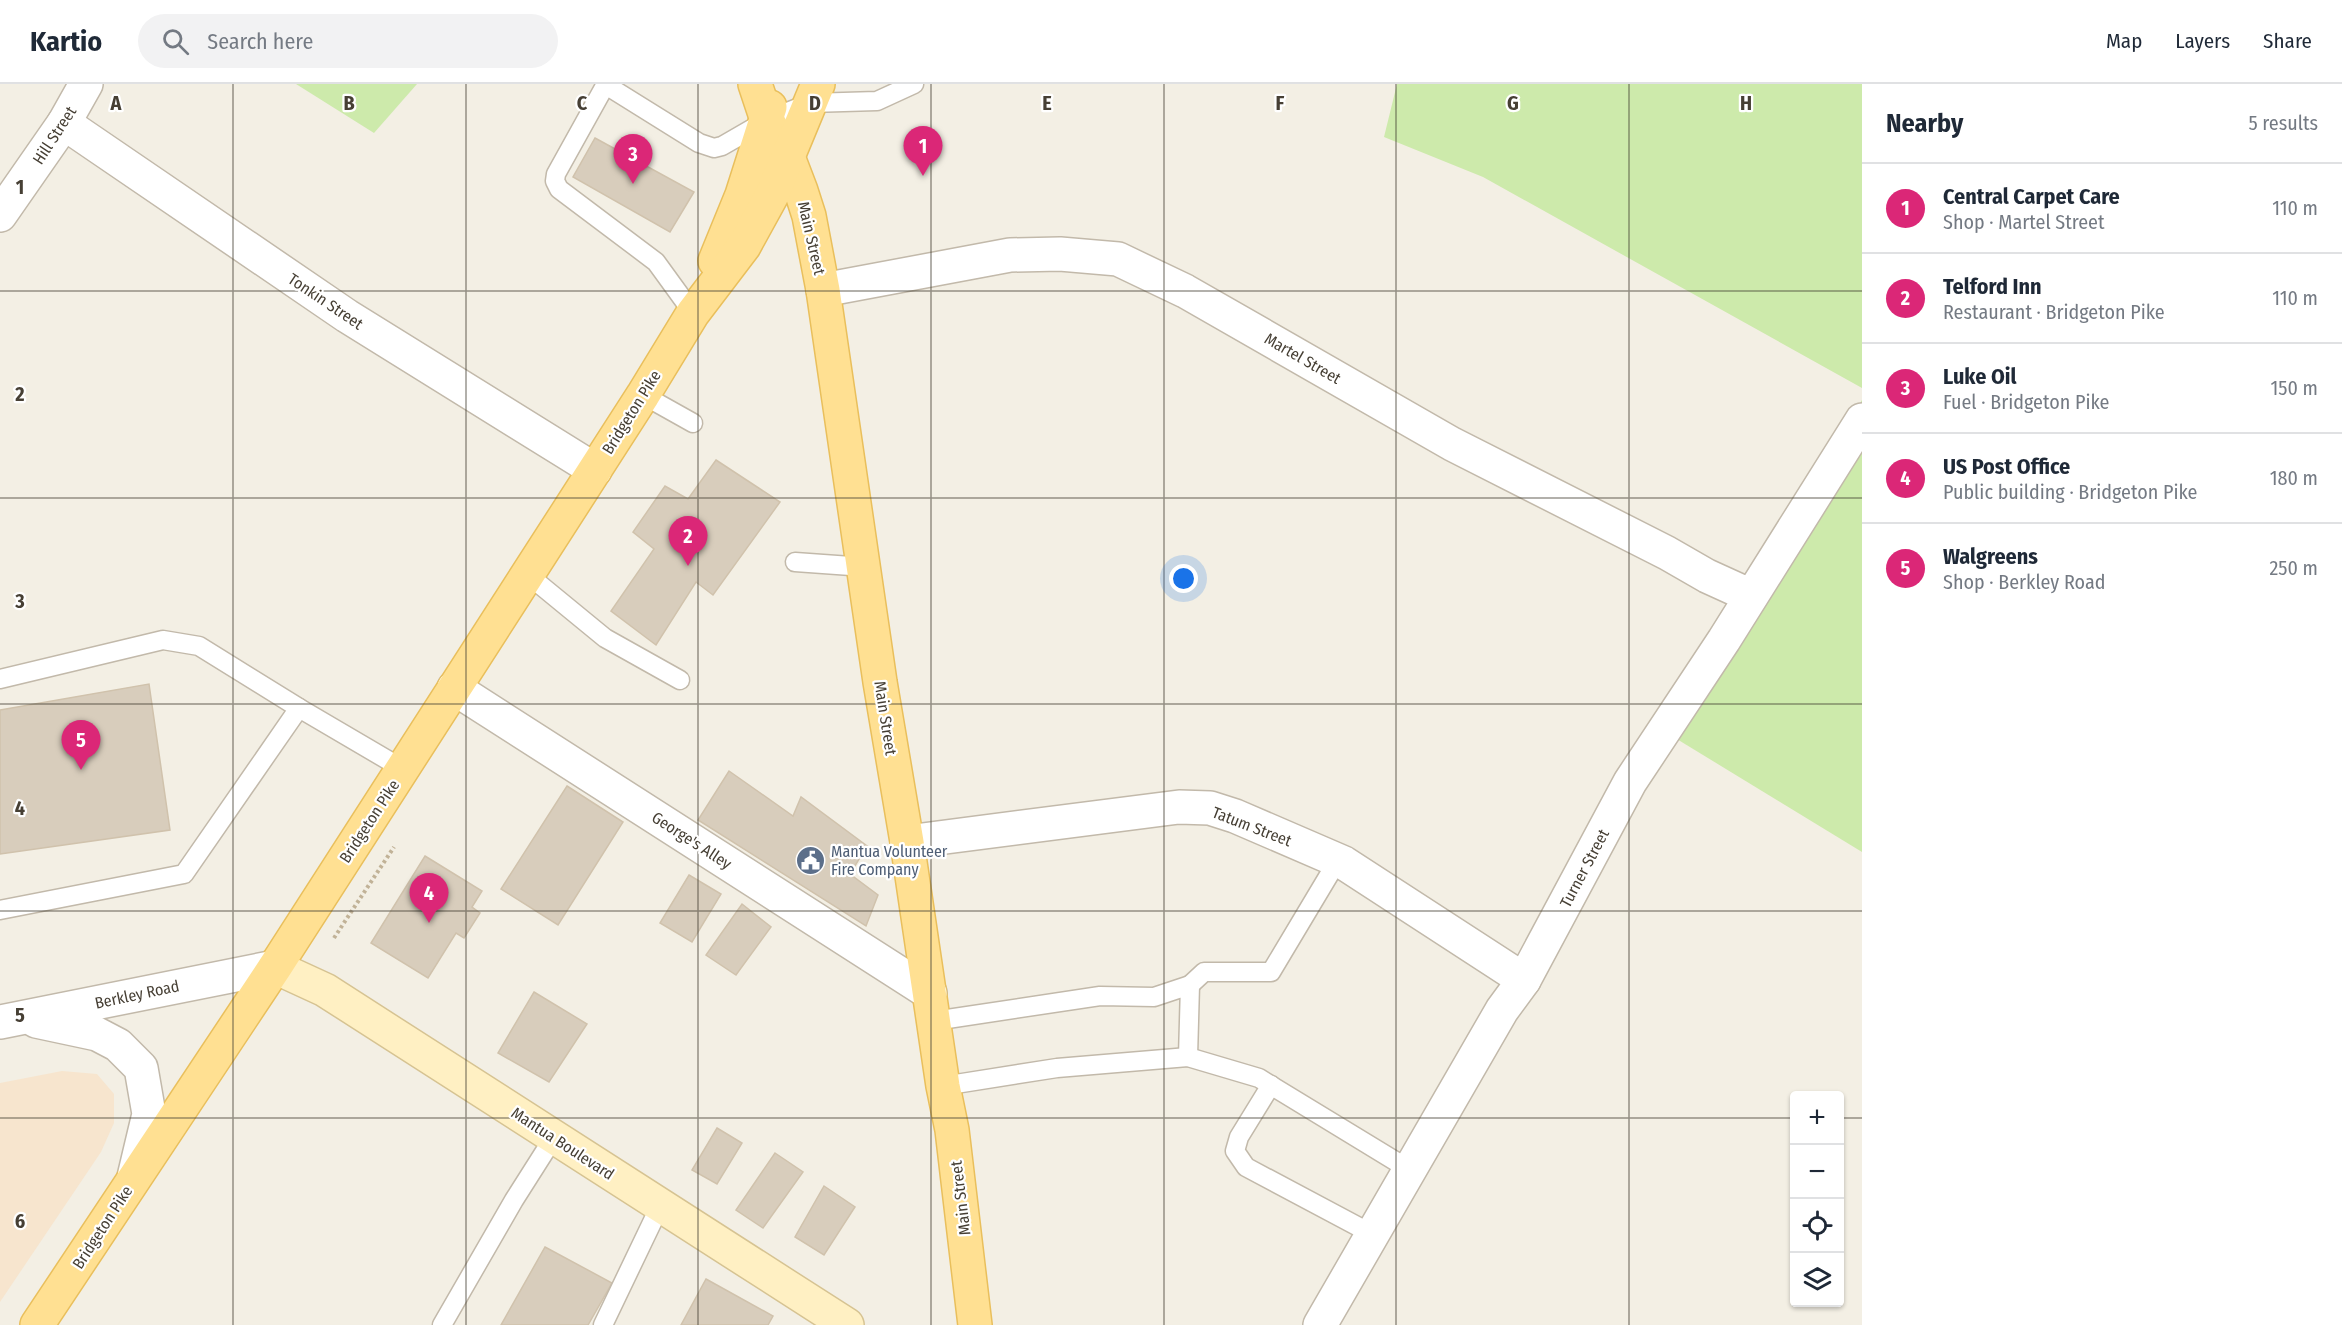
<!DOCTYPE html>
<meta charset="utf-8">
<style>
:root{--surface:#fff;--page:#f2f2f3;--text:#1f2937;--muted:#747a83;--line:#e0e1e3;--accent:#db2777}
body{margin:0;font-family:"Fira Sans Condensed",sans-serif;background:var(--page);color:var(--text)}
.controls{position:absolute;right:18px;bottom:18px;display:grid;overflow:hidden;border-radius:6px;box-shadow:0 2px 4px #0004}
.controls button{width:54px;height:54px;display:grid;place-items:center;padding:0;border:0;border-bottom:2px solid var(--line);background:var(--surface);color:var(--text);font:30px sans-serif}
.you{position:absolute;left:1184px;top:495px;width:21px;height:21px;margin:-15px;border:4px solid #fff;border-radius:50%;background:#1a73e8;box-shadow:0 0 0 9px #1a73e833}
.badge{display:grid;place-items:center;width:39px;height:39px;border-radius:50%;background:var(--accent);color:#fff;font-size:20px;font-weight:700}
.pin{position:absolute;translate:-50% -50px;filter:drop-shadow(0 2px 3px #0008)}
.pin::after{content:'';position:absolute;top:32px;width:21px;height:18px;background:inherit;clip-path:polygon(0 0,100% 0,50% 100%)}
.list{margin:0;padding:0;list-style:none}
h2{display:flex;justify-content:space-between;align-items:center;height:78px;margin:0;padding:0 24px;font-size:26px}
h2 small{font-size:20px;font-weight:400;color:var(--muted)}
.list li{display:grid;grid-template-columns:39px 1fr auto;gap:18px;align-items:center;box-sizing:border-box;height:90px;padding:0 24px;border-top:2px solid var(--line)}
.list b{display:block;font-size:22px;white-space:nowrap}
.list p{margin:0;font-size:20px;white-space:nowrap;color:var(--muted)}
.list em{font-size:20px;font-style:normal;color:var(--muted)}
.icon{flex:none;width:33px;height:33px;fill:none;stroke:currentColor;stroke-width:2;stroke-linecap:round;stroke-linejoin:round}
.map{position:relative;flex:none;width:1862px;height:1241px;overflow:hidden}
header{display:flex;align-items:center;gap:36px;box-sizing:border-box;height:84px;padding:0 30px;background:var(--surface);border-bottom:2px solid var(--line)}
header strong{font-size:28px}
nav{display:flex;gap:33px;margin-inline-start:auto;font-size:21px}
.search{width:420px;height:54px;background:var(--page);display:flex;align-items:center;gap:15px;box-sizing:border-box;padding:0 21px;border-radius:33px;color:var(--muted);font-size:22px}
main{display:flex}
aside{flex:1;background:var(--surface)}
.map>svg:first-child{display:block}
.commercial{fill:#f7e5ce}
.green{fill:#cdeaab}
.building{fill:#d8cdbc;stroke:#d0c2ac;stroke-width:1.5}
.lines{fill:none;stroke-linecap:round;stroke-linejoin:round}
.service-casing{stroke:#c2b9aa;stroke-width:21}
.minor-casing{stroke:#c2b9aa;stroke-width:36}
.tertiary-casing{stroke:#c2b9aa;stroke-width:36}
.secondary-casing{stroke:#d6c392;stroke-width:36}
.primary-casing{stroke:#e9bf5c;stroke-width:36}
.path{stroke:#c1b297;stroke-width:4;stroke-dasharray:3 3;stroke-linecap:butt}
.service{stroke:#fff;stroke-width:18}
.minor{stroke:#fff;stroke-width:33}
.tertiary{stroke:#fff;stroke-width:33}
.secondary{stroke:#fff0c3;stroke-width:33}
.primary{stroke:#ffe092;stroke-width:33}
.grid{fill:none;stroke:#463f34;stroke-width:1.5;stroke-opacity:0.55}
.labels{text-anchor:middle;stroke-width:4.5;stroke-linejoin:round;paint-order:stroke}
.street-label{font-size:16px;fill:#463f34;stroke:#fff}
.service-label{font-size:16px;fill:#4e5e75;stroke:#fff;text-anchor:start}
.grid-label{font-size:20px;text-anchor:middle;font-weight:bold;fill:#463f34;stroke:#fff;stroke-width:4.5;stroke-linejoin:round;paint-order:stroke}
</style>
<header>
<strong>Kartio</strong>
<div class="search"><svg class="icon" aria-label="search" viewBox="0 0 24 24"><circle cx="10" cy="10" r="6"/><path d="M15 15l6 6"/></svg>Search here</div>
<nav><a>Map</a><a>Layers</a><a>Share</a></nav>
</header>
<main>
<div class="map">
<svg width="1862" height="1241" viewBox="0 0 1862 1241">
<rect width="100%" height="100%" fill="#f3efe4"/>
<polygon class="commercial" points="62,987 97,990 114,1010 114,1039 101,1068 0,1218 0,999"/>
<g class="green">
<polygon points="296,0 417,0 374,49"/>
<polygon points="1397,0 1862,0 1862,304 1483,93 1384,53"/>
<polygon points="1862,316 1862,768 1662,646"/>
</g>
<g class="building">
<polygon points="595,54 694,108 670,148 573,93"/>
<polygon points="716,376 780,418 713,511 696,498 656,561 611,527 654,465 633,448 665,402 688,415"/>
<polygon points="149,600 170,746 0,770 0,626"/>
<polygon points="729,687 793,732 801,713 867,762 850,790 878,811 866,842 698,736"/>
<polygon points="567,702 623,738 558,841 501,805"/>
<polygon points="425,772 482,807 472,823 480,829 464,854 456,849 428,894 371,859"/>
<polygon points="689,791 721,810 692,858 660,839"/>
<polygon points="742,820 771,843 736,891 706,871"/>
<polygon points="534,908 587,940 549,998 498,969"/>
<polygon points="717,1044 742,1059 717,1100 692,1086"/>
<polygon points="775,1069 803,1088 763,1144 736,1126"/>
<polygon points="824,1102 855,1123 824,1171 795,1153"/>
<polygon points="545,1163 612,1199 588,1241 501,1241"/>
<polygon points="706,1195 773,1232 768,1241 681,1241"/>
</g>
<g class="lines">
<defs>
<g id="service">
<polyline points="606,0 556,90 555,97 559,105 656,178 693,229"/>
<polyline points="606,1 699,59 714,64 722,62 767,36 810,19 877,17 914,0"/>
<polyline points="643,311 693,339"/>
<polyline points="795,478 865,483"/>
<polyline points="527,490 605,554 680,596"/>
<polyline points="0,595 163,556 199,562 299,624"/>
<polyline points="0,826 184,790 299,624 403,685"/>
<polyline points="1190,901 1204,888 1271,888 1338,776"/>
<polyline points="934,937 1100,912 1154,913 1190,901 1188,973"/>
<polyline points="1271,1001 1239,1053 1235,1067 1246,1083 1372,1150"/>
<polyline points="943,1002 1057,984 1188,973 1259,994 1410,1086"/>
<polyline points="442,1241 514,1116 554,1053"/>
<polyline points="603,1241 660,1122"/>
</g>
<g id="minor">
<polyline points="64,39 347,232 595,386"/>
<polyline points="0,131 64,39 86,0"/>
<polyline points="823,206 1010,171 1060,170 1118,175 1185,207 1452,360 1667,469 1707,492 1751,512"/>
<polyline points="454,604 930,909"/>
<polyline points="907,758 1179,723 1210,724 1235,732 1344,779 1524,896"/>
<polyline points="1320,1241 1502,926 1524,896 1630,698 1724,556 1862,336"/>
</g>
<g id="tertiary">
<polyline points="36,937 97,950 118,961 141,984 149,1030 134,1093"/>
<polyline points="0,938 275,883"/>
</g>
<polyline id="secondary" points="275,883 325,906 847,1241"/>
<g id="primary">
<polyline points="755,0 767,36 788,73 801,107 809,132 823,206 880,598 907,758 943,1002 952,1046 975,1241"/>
<polyline points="715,177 742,111 770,23"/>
<polyline points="37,1241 275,883 643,311 693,229 744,162 772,111 818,0"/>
</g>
</defs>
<use href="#service" class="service-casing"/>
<use href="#minor" class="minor-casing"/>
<use href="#tertiary" class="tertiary-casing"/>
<use href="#secondary" class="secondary-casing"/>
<use href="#primary" class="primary-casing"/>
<polyline class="path" points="334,854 394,763"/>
<use href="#service" class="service"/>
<use href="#minor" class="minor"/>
<use href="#tertiary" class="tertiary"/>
<use href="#secondary" class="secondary"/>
<use href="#primary" class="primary"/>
</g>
<path class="grid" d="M233,0V1241M466,0V1241M698,0V1241M931,0V1241M1164,0V1241M1396,0V1241M1629,0V1241M0,207H1862M0,414H1862M0,620H1862M0,827H1862M0,1034H1794M1840,1034H1862"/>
<defs>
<symbol id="civic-disc" viewBox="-11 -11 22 22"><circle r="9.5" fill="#5c6f8a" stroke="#fff"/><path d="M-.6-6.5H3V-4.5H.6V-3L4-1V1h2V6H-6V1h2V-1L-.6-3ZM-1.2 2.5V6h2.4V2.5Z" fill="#fff"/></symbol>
</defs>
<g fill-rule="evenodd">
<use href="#civic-disc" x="794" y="760" width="33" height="33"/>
</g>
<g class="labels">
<g class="street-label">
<text transform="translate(54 51) rotate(-57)" y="6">Hill Street</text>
<text transform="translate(812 154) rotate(77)" y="6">Main Street</text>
<text transform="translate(326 217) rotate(34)" y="6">Tonkin Street</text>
<text transform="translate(1303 274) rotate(30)" y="6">Martel Street</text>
<text transform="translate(631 328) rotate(-58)" y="6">Bridgeton Pike</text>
<text transform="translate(886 634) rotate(81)" y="6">Main Street</text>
<text transform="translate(369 737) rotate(-57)" y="6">Bridgeton Pike</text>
<text transform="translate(1252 742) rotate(21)" y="6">Tatum Street</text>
<text transform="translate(692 756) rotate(33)" y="6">George's Alley</text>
<text transform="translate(1584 784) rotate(-62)" y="6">Turner Street</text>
<text transform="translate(137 910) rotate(-12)" y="6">Berkley Road</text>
<text transform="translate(563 1059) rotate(33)" y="6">Mantua Boulevard</text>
<text transform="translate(960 1114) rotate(-97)" y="6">Main Street</text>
<text transform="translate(102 1143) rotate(-57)" y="6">Bridgeton Pike</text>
</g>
<g class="service-label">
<text x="831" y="773">Mantua Volunteer<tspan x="831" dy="18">Fire Company</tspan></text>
</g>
</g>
<g class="grid-label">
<text x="116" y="26">A</text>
<text x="349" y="26">B</text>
<text x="582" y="26">C</text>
<text x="815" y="26">D</text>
<text x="1047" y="26">E</text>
<text x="1280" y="26">F</text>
<text x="1513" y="26">G</text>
<text x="1746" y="26">H</text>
<text x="20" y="110">1</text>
<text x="20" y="317">2</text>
<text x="20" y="524">3</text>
<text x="20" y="731">4</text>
<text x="20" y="938">5</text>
<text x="20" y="1144">6</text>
</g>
</svg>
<div class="controls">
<button>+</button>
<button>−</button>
<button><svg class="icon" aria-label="locate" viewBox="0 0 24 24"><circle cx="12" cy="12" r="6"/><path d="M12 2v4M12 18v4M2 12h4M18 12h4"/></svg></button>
<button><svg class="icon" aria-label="layers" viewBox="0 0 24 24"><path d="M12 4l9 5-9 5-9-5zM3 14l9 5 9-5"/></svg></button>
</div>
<div class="you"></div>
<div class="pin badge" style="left:923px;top:92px">1</div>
<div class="pin badge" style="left:688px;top:482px">2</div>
<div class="pin badge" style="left:633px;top:100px">3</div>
<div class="pin badge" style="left:429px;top:839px">4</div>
<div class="pin badge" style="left:81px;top:686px">5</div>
</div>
<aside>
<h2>Nearby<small>5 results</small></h2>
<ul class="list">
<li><span class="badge">1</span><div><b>Central Carpet Care</b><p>Shop · Martel Street</p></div><em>110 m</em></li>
<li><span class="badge">2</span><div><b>Telford Inn</b><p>Restaurant · Bridgeton Pike</p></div><em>110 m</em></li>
<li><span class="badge">3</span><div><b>Luke Oil</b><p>Fuel · Bridgeton Pike</p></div><em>150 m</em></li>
<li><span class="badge">4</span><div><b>US Post Office</b><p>Public building · Bridgeton Pike</p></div><em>180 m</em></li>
<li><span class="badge">5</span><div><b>Walgreens</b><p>Shop · Berkley Road</p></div><em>250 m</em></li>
</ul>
</aside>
</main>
